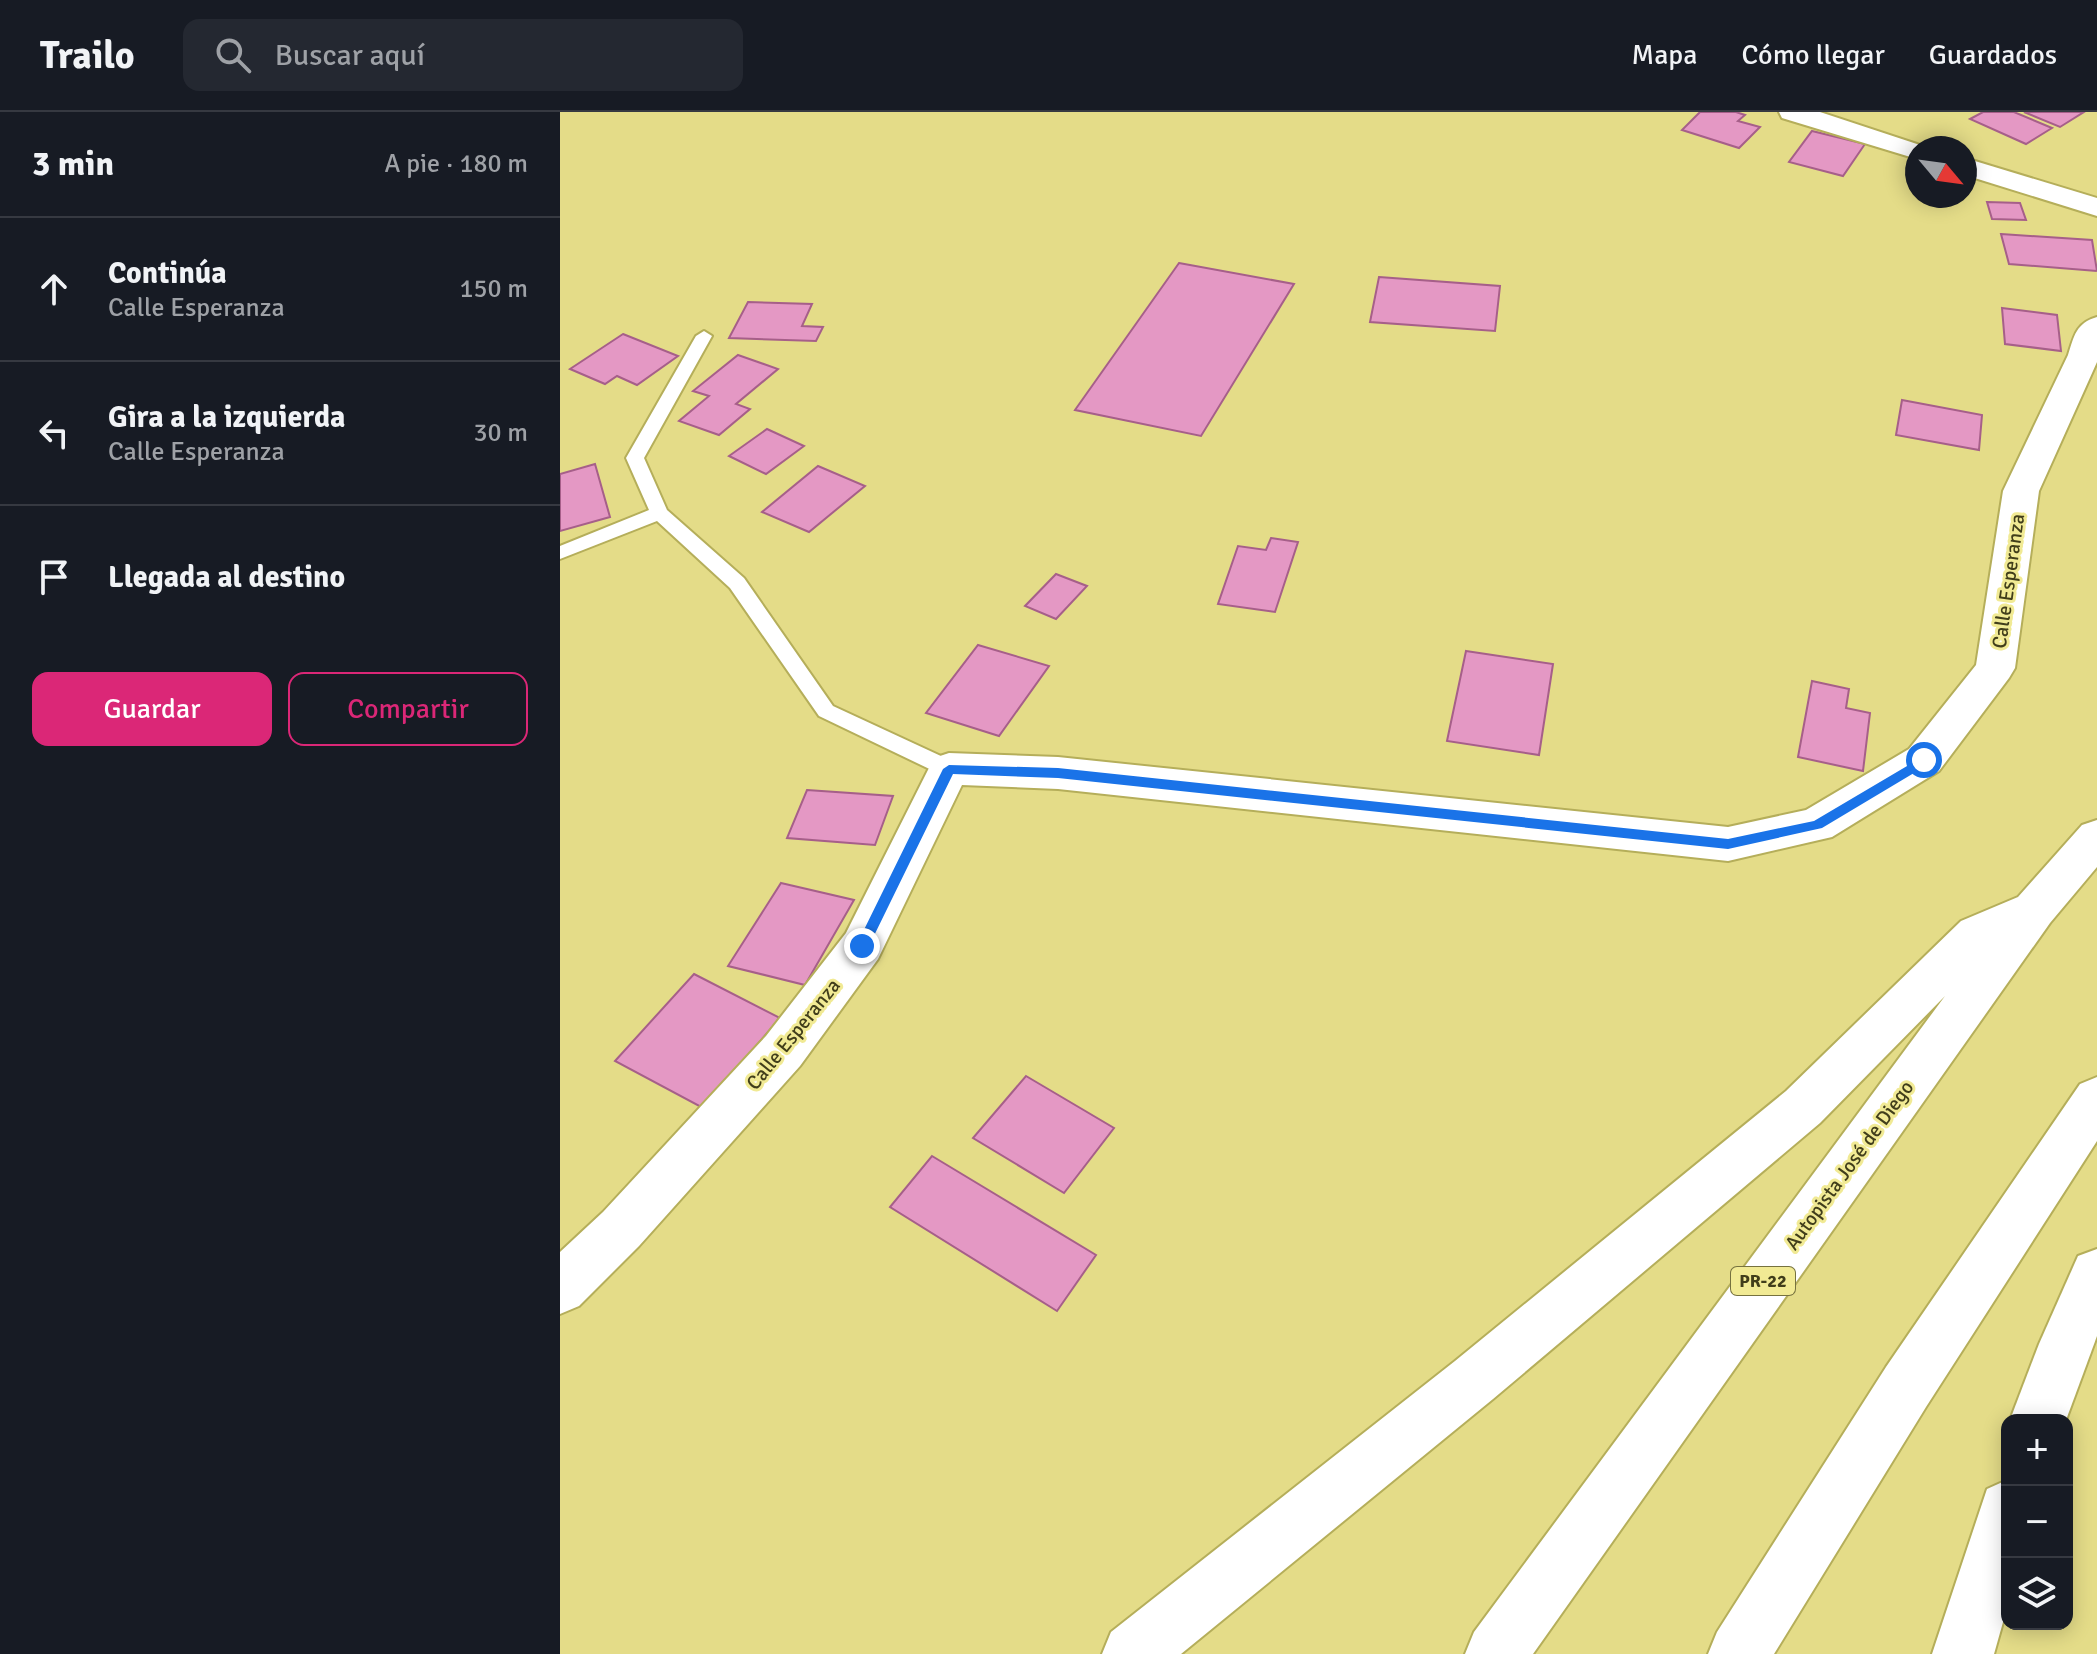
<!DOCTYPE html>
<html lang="es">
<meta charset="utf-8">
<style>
:root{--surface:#171b24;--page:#242831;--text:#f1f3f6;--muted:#9ea1a6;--line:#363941;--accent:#db2777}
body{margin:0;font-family:Signika,sans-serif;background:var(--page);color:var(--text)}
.controls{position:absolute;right:24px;bottom:24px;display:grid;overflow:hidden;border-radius:16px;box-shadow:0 4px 20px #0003}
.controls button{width:72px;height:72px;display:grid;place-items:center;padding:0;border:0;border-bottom:2px solid var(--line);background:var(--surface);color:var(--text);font:40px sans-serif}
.compass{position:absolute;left:1345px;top:24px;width:72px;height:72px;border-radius:50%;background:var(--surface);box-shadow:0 4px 20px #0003;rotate:119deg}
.stop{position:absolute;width:24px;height:24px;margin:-18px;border:6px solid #1a73e8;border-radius:50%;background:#fff}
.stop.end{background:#1a73e8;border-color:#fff;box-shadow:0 2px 8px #0008}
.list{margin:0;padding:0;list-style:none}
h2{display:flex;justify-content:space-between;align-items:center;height:104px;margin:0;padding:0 32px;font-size:34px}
h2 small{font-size:26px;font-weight:400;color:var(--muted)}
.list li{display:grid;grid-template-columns:52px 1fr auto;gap:24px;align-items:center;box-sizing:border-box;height:144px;padding:0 32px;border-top:2px solid var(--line)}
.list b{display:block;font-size:30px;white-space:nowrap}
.list p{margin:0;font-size:26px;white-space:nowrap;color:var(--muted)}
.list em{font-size:26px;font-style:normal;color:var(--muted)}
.actions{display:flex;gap:16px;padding:24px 32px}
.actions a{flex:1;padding:18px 0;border:2px solid var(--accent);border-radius:16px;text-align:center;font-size:28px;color:var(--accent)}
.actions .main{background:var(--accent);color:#fff}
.icon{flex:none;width:44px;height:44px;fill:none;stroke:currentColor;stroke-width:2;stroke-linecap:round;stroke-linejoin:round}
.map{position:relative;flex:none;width:1537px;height:1542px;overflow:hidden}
header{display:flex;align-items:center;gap:48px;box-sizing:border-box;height:112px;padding:0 40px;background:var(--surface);border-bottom:2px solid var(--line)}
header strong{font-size:38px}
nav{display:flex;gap:44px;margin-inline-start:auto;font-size:28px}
.search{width:560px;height:72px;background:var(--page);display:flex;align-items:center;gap:20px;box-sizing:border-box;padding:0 28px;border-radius:16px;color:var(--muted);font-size:30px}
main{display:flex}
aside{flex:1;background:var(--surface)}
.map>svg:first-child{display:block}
.building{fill:#e498c4;stroke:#a65f89;stroke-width:2}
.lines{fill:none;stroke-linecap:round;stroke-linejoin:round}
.service-casing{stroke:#b5ae5a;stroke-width:4}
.minor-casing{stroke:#b5ae5a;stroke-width:4}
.motorway-casing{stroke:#b5ae5a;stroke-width:4}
.service{fill:#fff;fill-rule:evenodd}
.minor{fill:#fff;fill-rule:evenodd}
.motorway{fill:#fff;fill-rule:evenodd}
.route{fill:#1a73e8}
.labels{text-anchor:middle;stroke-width:6;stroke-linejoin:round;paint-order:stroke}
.shield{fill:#f1ea94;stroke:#76723f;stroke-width:2}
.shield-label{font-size:18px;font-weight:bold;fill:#413e1b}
.street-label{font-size:20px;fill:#413e1b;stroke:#f1ea94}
</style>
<header>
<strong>Trailo</strong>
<div class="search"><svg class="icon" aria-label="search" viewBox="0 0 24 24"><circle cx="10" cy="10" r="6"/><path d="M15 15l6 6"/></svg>Buscar aquí</div>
<nav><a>Mapa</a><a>Cómo llegar</a><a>Guardados</a></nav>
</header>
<main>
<aside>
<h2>3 min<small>A pie · 180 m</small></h2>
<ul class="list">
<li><svg class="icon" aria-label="ahead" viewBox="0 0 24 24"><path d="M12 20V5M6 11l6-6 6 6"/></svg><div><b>Continúa</b><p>Calle Esperanza</p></div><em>150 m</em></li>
<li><svg class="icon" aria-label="left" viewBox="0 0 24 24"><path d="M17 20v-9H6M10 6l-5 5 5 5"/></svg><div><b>Gira a la izquierda</b><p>Calle Esperanza</p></div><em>30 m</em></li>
<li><svg class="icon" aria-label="arrive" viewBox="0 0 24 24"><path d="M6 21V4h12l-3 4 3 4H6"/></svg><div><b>Llegada al destino</b></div></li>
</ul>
<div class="actions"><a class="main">Guardar</a><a>Compartir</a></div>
</aside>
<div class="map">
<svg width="1537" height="1542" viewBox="0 0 1537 1542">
<rect width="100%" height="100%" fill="#e4dc88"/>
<g class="building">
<polygon points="1140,0 1176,0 1185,3 1178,9 1200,15 1179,36 1122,18"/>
<polygon points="1423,0 1454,0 1492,16 1466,32 1410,7"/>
<polygon points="1464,0 1524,0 1500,15"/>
<polygon points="1252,19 1305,32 1283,64 1229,50"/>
<polygon points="1427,90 1460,91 1466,108 1432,107"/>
<polygon points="1441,122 1532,128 1537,159 1449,152"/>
<polygon points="619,151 734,172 641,324 515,298"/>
<polygon points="819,165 940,174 935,219 810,210"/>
<polygon points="188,190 252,192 242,214 263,215 256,229 169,226"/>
<polygon points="1442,196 1497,203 1501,239 1445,232"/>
<polygon points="63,222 118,244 77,273 57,264 45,272 10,257"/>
<polygon points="178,243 218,257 176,292 190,297 159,323 119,309 149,284 133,279"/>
<polygon points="1342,288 1422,303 1419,338 1336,323"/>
<polygon points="207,317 244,334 206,362 169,344"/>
<polygon points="35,352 50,405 0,419 0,362"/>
<polygon points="258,354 305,374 249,420 202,400"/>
<polygon points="711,426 738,430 715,500 658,492 678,434 706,438"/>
<polygon points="496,462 527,474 496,507 465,494"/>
<polygon points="418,533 489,554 439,624 366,601"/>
<polygon points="906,539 993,552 979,643 887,629"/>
<polygon points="1252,569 1289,577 1286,596 1310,601 1303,659 1238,645"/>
<polygon points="247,678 333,684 315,733 227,726"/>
<polygon points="221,771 294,788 245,873 168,854"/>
<polygon points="134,862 220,906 143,996 55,949"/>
<polygon points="466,964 554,1016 504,1081 413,1026"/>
<polygon points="372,1044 536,1143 497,1199 330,1095"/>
</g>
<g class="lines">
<defs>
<polygon id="service" points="144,219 152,224 84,346 107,398 184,466 273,594 396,651 399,657 396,663 382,663 259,604 170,476 97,409 0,447 0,434 89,398 66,346 136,224"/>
<g id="minor">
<polygon points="1219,0 1260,0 1369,36 1357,36 1357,47 1222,6"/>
<polygon points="1405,46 1537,86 1537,104 1405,63"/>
<path d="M1537,205V250L1479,379L1455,556L1449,566L1379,659L1272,725L1168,749L498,677L402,673L318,847L240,954L79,1134L19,1194L0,1202V1140L43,1100L206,924L286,821L374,646L389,641L498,645L1168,715L1246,698L1349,637L1416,553L1443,379L1508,243C1514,224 1516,211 1537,205Z"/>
</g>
<g id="motorway">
<polygon points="1537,708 1537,755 1490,811 973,1542 905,1542 914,1520 1385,884 1260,1011 933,1287 621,1542 542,1542 551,1520 895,1249 1226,979 1401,809 1458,785 1522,713"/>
<polygon points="1537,965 1537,1029 1366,1295 1214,1542 1148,1542 1157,1520 1326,1255 1520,972"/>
<polygon points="1537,1137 1537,1224 1506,1308 1450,1308 1479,1232 1518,1144"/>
<polygon points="1447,1368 1447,1496 1434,1542 1372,1542 1427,1377"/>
</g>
</defs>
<use href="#service" class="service-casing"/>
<use href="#minor" class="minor-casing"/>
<use href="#motorway" class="motorway-casing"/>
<use href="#service" class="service"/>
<use href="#minor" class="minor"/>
<use href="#motorway" class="motorway"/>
</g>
<polygon class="route" points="1364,644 1370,648 1369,652 1262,716 1168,737 498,666 393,662 307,838 302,840 296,834 383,657 389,653 498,656 1168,727 1254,709"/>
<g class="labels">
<rect class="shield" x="1171" y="1155" width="64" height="28" rx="6"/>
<g class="shield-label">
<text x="1203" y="1175">PR-22</text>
</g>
<g class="street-label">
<text transform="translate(1448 469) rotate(-82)" y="7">Calle Esperanza</text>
<text transform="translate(233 922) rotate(-51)" y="7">Calle Esperanza</text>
<text transform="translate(1289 1053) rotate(-54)" y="7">Autopista José de Diego</text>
</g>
</g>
</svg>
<div class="controls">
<button>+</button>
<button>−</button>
<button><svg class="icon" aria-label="layers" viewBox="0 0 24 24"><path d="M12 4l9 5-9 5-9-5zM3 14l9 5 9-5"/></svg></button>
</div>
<svg class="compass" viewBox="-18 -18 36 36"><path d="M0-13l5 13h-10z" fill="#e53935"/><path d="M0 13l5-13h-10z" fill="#9ea1a6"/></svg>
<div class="stop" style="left:1364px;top:648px"></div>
<div class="stop end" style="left:302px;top:834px"></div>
</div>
</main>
